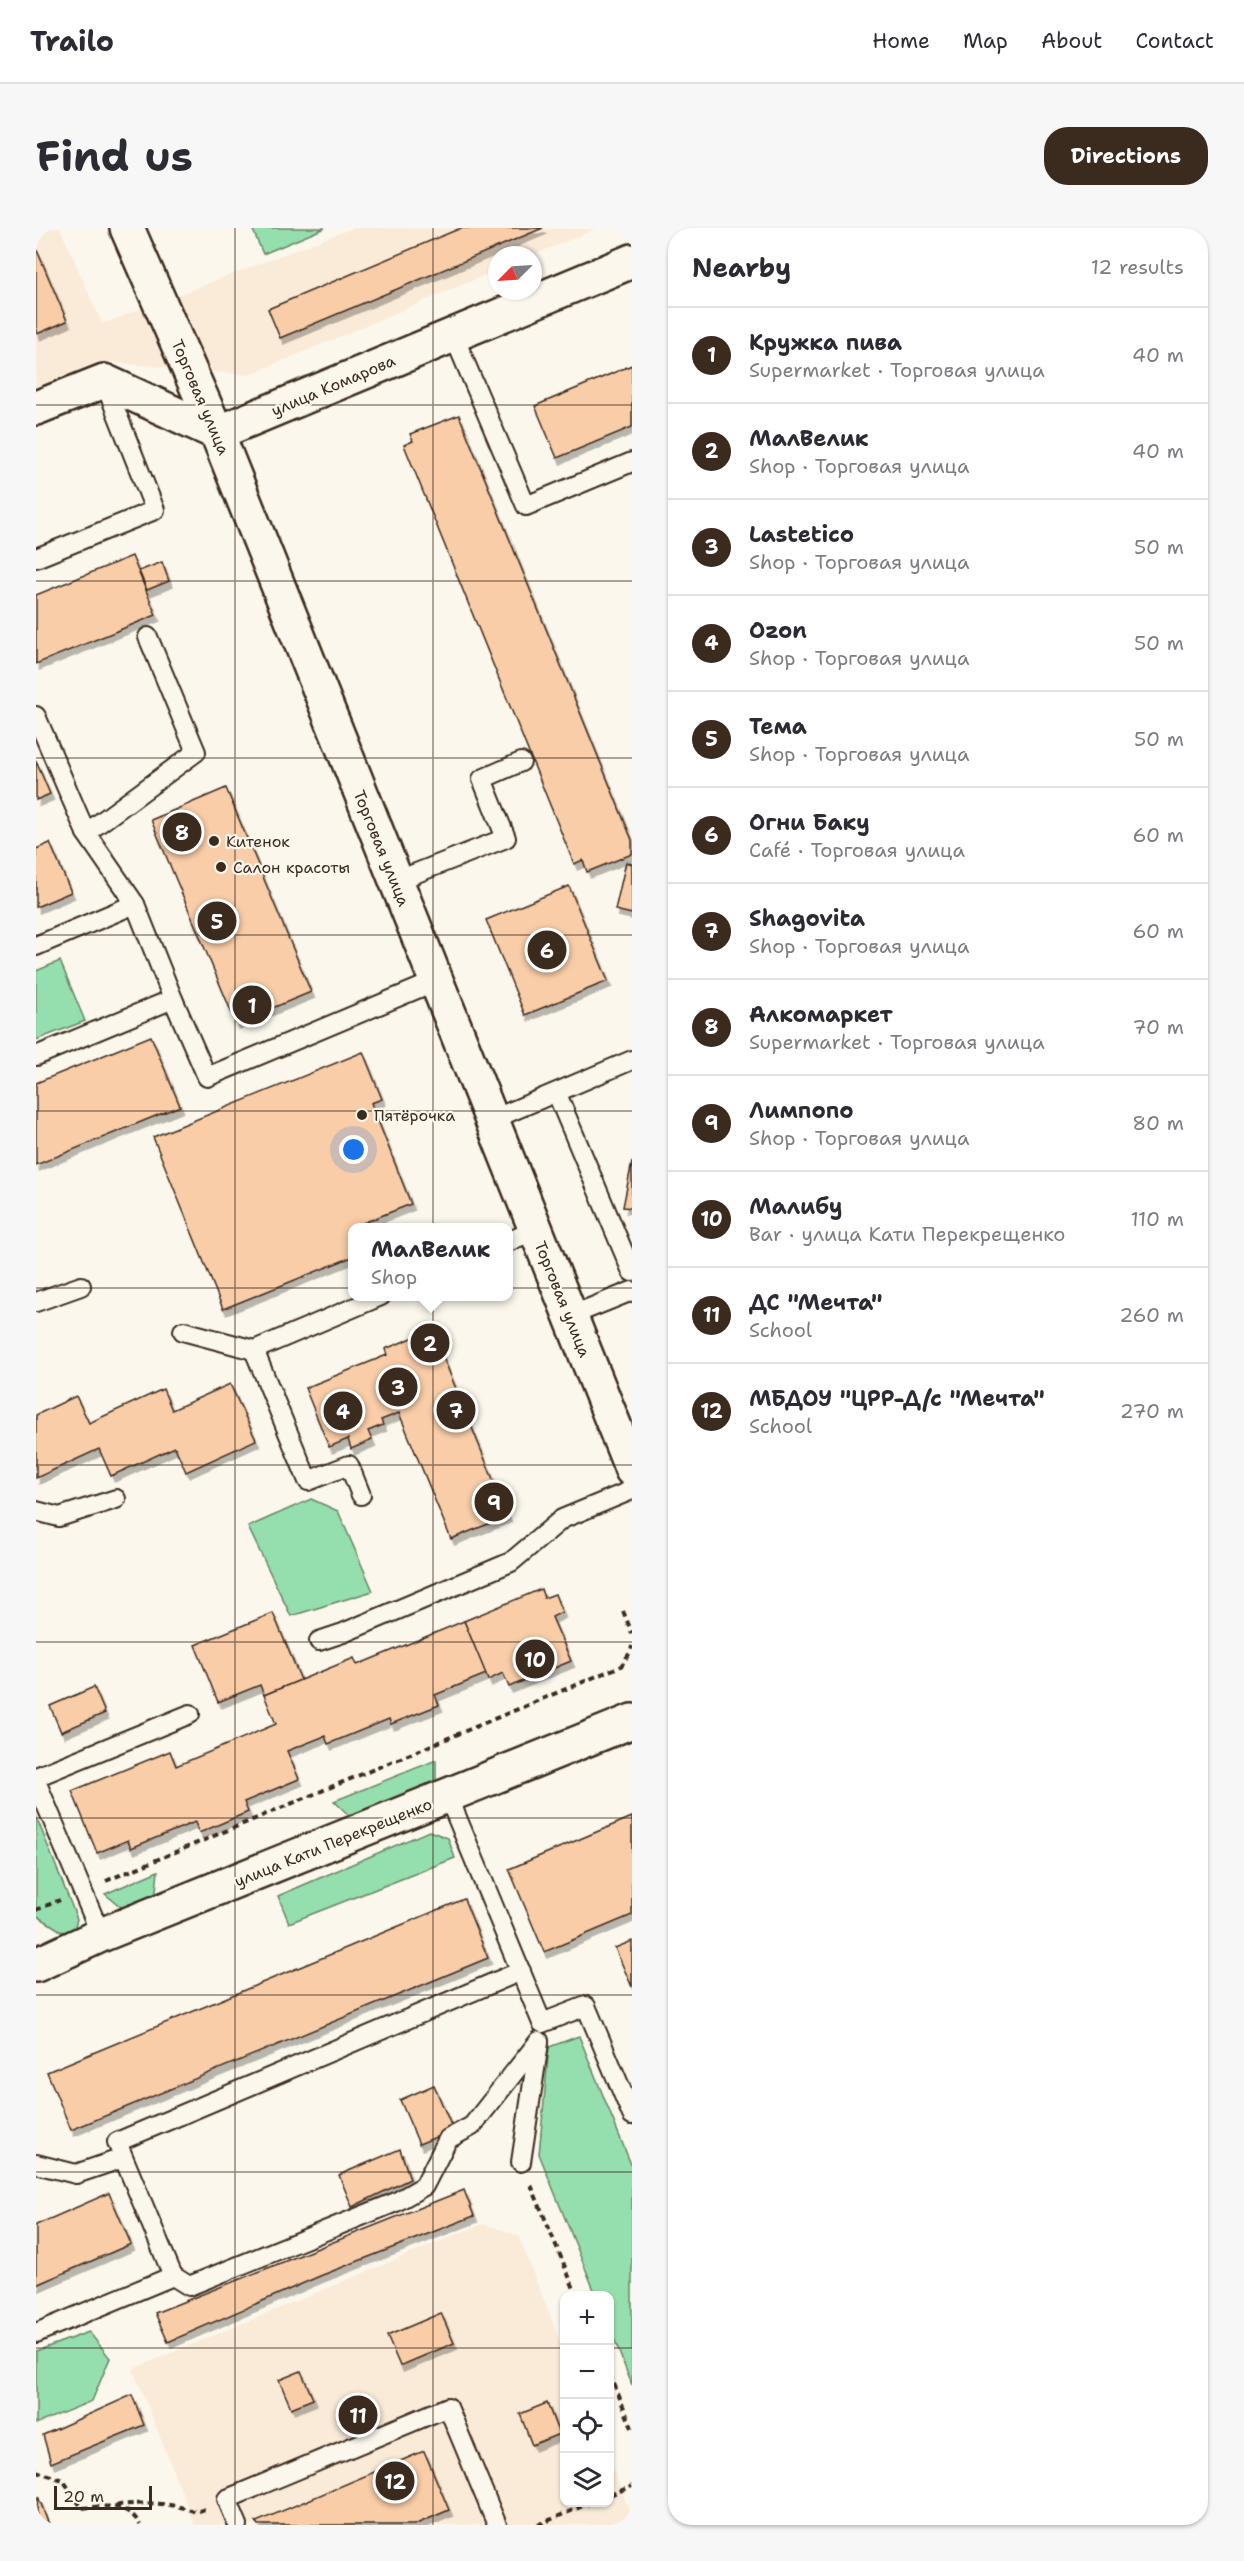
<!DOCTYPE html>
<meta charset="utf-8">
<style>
:root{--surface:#fff;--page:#f7f7f7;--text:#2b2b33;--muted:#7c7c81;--line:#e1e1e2;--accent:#3b2a1e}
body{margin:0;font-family:"Shantell Sans",sans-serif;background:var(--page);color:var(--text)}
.controls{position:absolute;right:18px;bottom:18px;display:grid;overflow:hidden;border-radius:12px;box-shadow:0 2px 4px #0004}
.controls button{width:54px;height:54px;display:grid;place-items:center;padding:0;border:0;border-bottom:2px solid var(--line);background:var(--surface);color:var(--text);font:30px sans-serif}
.compass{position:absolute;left:452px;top:18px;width:54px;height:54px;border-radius:50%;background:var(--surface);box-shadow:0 2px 4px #0004;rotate:246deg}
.scale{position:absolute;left:18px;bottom:15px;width:98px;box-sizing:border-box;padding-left:6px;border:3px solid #3b2a1e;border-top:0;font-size:16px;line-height:21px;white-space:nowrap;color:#3b2a1e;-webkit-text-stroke:4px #fbf7ec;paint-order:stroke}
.you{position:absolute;left:318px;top:922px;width:21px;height:21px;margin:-15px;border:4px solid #fff;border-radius:50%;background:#1a73e8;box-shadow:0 0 0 9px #1a73e833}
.badge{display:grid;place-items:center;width:39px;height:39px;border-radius:50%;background:var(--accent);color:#fff;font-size:20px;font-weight:700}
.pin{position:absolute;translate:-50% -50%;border:3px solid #fff;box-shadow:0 2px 6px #0006}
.popup{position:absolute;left:312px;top:995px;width:165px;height:78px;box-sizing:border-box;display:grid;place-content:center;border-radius:12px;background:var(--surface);filter:drop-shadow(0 2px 4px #0005);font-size:20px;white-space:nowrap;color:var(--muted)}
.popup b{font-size:22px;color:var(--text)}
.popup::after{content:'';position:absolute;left:50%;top:100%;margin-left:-12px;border:12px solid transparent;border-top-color:var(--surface)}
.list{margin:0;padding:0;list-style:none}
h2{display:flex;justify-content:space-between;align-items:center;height:78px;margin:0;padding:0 24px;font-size:26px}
h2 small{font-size:20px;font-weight:400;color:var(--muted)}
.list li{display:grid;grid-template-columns:39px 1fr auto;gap:18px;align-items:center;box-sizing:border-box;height:96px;padding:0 24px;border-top:2px solid var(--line)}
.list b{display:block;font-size:22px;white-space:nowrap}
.list p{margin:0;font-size:20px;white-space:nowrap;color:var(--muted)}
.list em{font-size:20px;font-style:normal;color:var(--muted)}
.icon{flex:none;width:33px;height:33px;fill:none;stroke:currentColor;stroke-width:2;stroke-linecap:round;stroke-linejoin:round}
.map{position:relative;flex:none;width:596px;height:2297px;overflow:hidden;border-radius:24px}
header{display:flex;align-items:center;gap:36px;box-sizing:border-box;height:84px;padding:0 30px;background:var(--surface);border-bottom:2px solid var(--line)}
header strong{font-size:28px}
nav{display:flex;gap:33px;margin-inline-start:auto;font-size:21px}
.intro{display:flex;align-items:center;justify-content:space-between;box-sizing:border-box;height:144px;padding:0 36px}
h1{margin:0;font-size:42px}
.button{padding:15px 27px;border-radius:24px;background:var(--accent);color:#fff;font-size:21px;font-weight:700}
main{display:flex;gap:36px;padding:0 36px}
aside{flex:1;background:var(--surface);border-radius:24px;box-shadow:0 2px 4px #0004}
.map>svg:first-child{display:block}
.built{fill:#faead8}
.green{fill:#95dead;stroke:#688466;stroke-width:1.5}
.building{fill:#f9cda8;stroke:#3b2a1e;stroke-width:1.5;filter:url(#shadow)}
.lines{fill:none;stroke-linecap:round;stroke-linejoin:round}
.lane-casing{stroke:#3b2a1e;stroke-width:22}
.street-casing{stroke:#3b2a1e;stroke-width:38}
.secondary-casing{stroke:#3b2a1e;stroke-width:38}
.path{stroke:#3b2a1e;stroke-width:4;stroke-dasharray:6 4.5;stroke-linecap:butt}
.lane{stroke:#fbf7ec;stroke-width:18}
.street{stroke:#fbf7ec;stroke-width:33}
.secondary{stroke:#fbf7ec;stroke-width:33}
.grid{fill:none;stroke:#3b2a1e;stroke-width:1.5;stroke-opacity:0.55}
.poi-dot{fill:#3b2a1e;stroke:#fbf7ec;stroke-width:2}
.labels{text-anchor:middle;stroke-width:4.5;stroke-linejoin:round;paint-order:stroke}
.street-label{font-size:16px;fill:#3b2a1e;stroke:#fbf7ec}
.poi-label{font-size:16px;fill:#3b2a1e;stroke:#fbf7ec;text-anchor:start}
</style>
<header>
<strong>Trailo</strong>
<nav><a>Home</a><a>Map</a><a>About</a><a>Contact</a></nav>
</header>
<div class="intro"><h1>Find us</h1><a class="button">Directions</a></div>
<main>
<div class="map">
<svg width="596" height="2297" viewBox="0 0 596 2297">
<defs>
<filter id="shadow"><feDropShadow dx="3.5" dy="6" stdDeviation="0" flood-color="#0004"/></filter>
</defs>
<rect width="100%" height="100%" fill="#fbf7ec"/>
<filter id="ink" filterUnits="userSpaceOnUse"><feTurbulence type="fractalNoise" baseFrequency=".0167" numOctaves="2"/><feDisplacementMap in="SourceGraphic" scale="12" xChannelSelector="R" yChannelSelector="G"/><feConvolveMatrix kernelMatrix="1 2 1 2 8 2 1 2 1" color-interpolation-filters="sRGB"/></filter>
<g filter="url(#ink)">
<g class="built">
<polygon points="0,0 24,0 66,96 317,0 559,1 497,27 461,27 461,42 213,147 63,133 0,160"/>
<polygon points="446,1996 482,2007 528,2123 528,2274 574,2274 574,2234 596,2289 596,2297 159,2297 97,2141"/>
</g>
<g class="green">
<polygon points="216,0 289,0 227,26"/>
<polygon points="24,733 49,793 0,812 0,743"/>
<polygon points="275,1271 302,1283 337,1363 255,1388 212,1299"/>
<polygon points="400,1532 400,1563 319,1593 298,1573"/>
<polygon points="0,1588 41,1691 36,1710 0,1687"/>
<polygon points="393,1603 412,1610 419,1630 253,1695 242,1668"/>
<polygon points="122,1643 119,1674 94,1686 69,1666"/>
<polygon points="543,1808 596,1939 596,2157 574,2101 574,2068 560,2067 503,1926 513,1819"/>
<polygon points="53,2104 74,2130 56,2173 0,2196 0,2123"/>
</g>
<g class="building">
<polygon points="425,0 507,0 244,110 232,81"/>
<polygon points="0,20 31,93 1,106 0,103"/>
<polygon points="596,137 596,199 521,230 499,178"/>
<polygon points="423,187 596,612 596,626 551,644 547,632 538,636 368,217 377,213 374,206"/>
<polygon points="96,328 120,387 0,436 0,367"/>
<polygon points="126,334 133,353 111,362 103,343"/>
<polygon points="0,533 14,566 0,572"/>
<polygon points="190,560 275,764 200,795 115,592"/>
<polygon points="14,615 35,664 0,679 0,621"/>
<polygon points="590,634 596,636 596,686 579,682"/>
<polygon points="533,658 572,753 489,787 450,692"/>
<polygon points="115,808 144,878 0,937 0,855"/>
<polygon points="327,824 346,871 335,875 375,976 322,997 323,1000 316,1000 316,1029 187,1081 117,909"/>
<polygon points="596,934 596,980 587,979"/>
<polygon points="396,1102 472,1288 415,1311 363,1185 345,1192 347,1197 332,1203 336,1212 315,1221 312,1211 293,1219 269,1160 351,1127 349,1121"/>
<polygon points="194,1156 220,1212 150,1244 139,1219 75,1248 63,1221 0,1250 0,1187 40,1168 53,1195 127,1161 136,1182"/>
<polygon points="505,1361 508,1370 519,1366 526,1384 516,1389 535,1433 473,1459 467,1445 452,1452 428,1393"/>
<polygon points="237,1385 265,1452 228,1467 224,1457 182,1474 159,1417"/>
<polygon points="428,1393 450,1446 399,1467 403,1477 355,1496 353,1491 292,1516 289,1508 251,1523 263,1551 208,1574 212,1584 163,1605 159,1594 95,1620 92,1612 61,1625 36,1563 134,1523 140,1538 240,1496 228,1467 318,1430 321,1437"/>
<polygon points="58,1459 69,1485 25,1504 14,1478"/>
<polygon points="596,1589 596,1687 508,1724 473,1641"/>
<polygon points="428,1671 452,1730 35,1902 11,1844"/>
<polygon points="596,1713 596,1759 579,1720"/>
<polygon points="398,1857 417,1902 383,1916 364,1872"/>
<polygon points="364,1921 374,1951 316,1979 303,1947"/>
<polygon points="428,1962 438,1988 284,2048 132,2114 119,2085"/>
<polygon points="73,1965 95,2016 0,2057 0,1997"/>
<polygon points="405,2085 418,2115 364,2138 351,2108"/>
<polygon points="265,2143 277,2171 255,2180 243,2152"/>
<polygon points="96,2167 108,2197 15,2235 7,2207"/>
<polygon points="511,2175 523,2206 496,2217 484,2186"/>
<polygon points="388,2223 413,2282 378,2297 222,2297 220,2294"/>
<polygon points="2,2268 13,2297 0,2297"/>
</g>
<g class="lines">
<defs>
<g id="lane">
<polyline points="417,106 490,278 596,234"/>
<polyline points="0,330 119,282 68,153"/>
<polyline points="0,488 50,605 99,676 0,718"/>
<polyline points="50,605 160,524 112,409"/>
<polyline points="360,653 470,610 446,551 485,534"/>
<polyline points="137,771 171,849 400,753"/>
<polyline points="0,828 137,771 99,676"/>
<polyline points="521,866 596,1044"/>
<polyline points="455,892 596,832"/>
<polyline points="472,1014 498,1002"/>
<polyline points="0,1074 45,1058"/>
<polyline points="534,1088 596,1063"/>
<polyline points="147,1103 218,1122 345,1068"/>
<polyline points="218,1122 272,1253 313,1237 325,1267"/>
<polyline points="0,1283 23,1289 80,1271"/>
<polyline points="283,1413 307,1405 475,1334 526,1291 596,1262"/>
<polyline points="0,1549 154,1486"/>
<polyline points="0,1553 65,1707"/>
<polyline points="412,1568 506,1795 550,1778 596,1887"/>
<polyline points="485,1934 503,1815"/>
<polyline points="0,1936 40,1946 87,1930"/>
<polyline points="137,2048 153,2058 360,1974 388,1958 412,1911 436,1898 503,1813"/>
<polyline points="0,2105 137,2048 81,1914 485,1743"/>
<polyline points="202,2297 191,2271 412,2179 461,2297"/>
</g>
<g id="street">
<polyline points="91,0 181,205"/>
<polyline points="0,180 68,153 181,205"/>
<polyline points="0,1737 65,1707 596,1493"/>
</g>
<polyline id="secondary" points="596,33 181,205 596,1242"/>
</defs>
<use href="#lane" class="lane-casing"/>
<use href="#street" class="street-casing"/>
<use href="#secondary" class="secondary-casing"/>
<g class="path">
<polyline points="587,1383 596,1405"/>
<polyline points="70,1653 585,1438 595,1423 596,1418"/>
<polyline points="0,1682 24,1672"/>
<polyline points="495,1957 541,2068"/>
<polyline points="574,2146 596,2200"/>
<path d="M0,2243L27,2252L46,2280C68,2278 92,2274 104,2297"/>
<polyline points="574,2267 596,2258"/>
<path d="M80,2277C110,2275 132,2273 160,2284L169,2281"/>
<polyline points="502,2297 556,2274"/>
</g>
<use href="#lane" class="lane"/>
<use href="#street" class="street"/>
<use href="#secondary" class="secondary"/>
</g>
</g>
<path class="grid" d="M199,0V2297M397,0V2297M0,177H596M0,353H596M0,530H596M0,707H596M0,883H596M0,1060H596M0,1237H596M0,1414H596M0,1590H596M0,1767H596M0,1944H596M0,2120H528M574,2120H596"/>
<g class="poi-dot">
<circle cx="178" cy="613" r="6"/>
<circle cx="185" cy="639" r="6"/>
<circle cx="326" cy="887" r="6"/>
</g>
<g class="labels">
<g class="street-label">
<text transform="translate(297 157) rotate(-23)" y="6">улица Комарова</text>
<text transform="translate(165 169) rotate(67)" y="6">Торговая улица</text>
<text transform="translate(346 620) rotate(68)" y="6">Торговая улица</text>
<text transform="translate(527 1071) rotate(68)" y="6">Торговая улица</text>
<text transform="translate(297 1614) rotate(-22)" y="6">улица Кати Перекрещенко</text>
</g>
<g class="poi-label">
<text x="190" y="619">Китенок</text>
<text x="197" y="645">Салон красоты</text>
<text x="338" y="893">Пятёрочка</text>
</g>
</g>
</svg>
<div class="controls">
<button>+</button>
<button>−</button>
<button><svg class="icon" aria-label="locate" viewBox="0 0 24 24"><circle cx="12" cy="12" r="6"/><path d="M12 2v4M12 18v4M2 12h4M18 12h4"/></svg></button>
<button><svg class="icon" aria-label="layers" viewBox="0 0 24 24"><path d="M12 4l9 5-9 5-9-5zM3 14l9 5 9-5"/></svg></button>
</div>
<svg class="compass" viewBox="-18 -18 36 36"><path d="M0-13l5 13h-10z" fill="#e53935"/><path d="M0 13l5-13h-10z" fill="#7c7c81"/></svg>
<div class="scale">20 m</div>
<div class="you"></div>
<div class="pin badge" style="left:216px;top:777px">1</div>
<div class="pin badge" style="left:394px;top:1115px">2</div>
<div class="popup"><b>МалВелик</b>Shop</div>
<div class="pin badge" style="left:362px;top:1159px">3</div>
<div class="pin badge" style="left:307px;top:1183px">4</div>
<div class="pin badge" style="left:181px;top:693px">5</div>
<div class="pin badge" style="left:511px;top:722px">6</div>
<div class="pin badge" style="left:420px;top:1182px">7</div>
<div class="pin badge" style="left:146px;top:604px">8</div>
<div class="pin badge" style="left:458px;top:1274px">9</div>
<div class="pin badge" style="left:499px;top:1431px">10</div>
<div class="pin badge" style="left:322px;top:2187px">11</div>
<div class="pin badge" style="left:359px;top:2253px">12</div>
</div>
<aside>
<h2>Nearby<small>12 results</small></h2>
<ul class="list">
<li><span class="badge">1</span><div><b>Кружка пива</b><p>Supermarket · Торговая улица</p></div><em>40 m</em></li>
<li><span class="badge">2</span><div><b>МалВелик</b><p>Shop · Торговая улица</p></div><em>40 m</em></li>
<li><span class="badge">3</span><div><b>Lastetico</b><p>Shop · Торговая улица</p></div><em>50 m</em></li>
<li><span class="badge">4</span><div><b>Ozon</b><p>Shop · Торговая улица</p></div><em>50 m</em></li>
<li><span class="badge">5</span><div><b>Тема</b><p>Shop · Торговая улица</p></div><em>50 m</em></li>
<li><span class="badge">6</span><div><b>Огни Баку</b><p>Café · Торговая улица</p></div><em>60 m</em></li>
<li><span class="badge">7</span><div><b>Shagovita</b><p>Shop · Торговая улица</p></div><em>60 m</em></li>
<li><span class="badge">8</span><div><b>Алкомаркет</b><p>Supermarket · Торговая улица</p></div><em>70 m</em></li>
<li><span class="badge">9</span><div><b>Лимпопо</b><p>Shop · Торговая улица</p></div><em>80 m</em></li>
<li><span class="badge">10</span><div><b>Малибу</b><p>Bar · улица Кати Перекрещенко</p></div><em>110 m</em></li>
<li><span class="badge">11</span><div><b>ДС &quot;Мечта&quot;</b><p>School</p></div><em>260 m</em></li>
<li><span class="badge">12</span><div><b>МБДОУ &quot;ЦРР-Д/с &quot;Мечта&quot;</b><p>School</p></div><em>270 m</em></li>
</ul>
</aside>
</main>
